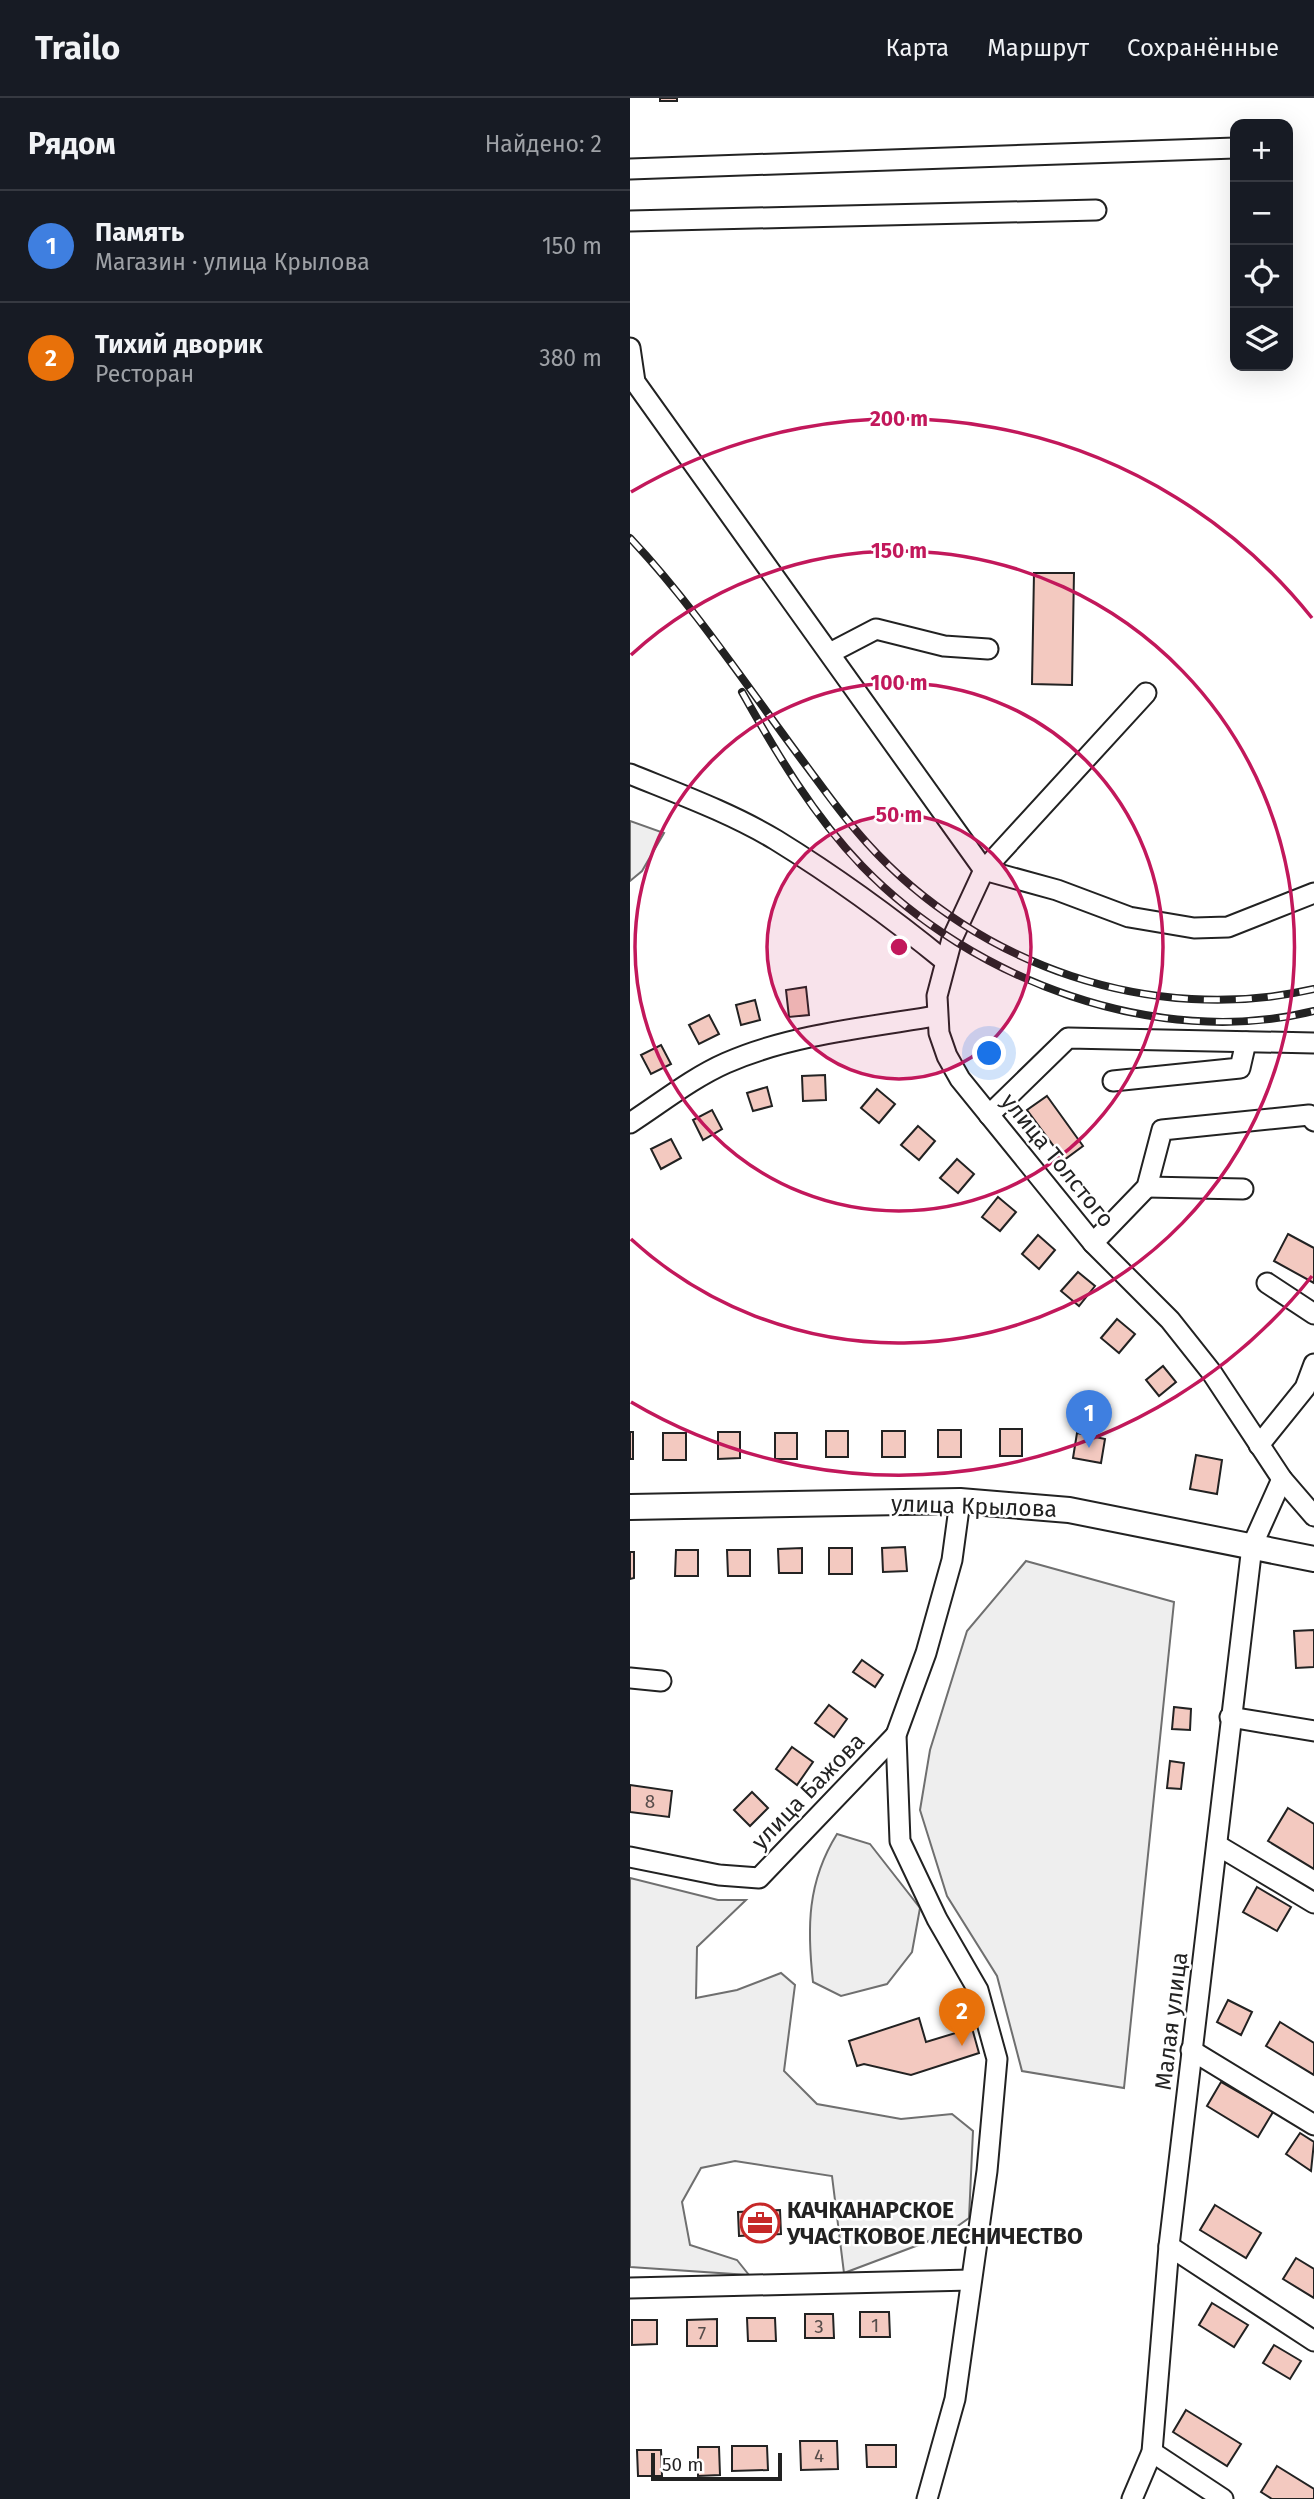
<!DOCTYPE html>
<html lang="ru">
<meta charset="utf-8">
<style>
:root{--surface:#171b24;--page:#242831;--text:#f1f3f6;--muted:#9ea1a6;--line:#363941;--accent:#b45309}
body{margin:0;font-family:"Fira Sans",sans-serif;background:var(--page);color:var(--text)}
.controls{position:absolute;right:21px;top:21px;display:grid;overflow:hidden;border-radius:14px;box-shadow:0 7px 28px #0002}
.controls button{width:63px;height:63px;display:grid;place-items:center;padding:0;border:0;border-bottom:2px solid var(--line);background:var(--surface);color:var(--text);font:35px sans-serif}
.scale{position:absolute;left:21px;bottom:18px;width:131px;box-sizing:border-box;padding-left:7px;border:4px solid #222;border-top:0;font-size:19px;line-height:24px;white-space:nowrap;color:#222;-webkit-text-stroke:5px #fff;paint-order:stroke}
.you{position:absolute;left:360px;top:956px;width:24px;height:24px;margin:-18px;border:5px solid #fff;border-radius:50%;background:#1a73e8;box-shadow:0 0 0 10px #1a73e833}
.badge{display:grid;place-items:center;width:46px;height:46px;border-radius:50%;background:var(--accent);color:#fff;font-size:23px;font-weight:700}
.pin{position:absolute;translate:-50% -58px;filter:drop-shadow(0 2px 4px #0008)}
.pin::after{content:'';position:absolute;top:37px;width:24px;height:21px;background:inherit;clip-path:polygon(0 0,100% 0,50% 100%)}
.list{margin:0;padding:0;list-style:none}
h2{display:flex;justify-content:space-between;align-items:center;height:91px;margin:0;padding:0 28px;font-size:30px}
h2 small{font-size:23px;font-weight:400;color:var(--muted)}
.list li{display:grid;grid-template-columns:46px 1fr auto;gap:21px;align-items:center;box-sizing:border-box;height:112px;padding:0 28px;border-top:2px solid var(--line)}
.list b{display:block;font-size:26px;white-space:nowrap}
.list p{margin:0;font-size:23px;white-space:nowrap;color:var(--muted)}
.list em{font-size:23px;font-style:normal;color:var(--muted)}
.icon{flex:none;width:38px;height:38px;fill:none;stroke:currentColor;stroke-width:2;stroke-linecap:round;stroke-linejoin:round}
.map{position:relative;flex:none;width:684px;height:2401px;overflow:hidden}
header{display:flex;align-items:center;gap:42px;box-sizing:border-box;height:98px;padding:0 35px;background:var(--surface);border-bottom:2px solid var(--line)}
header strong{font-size:33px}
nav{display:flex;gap:38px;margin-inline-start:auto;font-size:24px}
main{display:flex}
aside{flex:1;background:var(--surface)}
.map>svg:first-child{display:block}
.green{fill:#eee;stroke:#6f6f6f;stroke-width:2}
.building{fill:#f3c9c0;stroke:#222;stroke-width:2}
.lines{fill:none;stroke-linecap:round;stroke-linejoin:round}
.minor-casing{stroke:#222;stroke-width:23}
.major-casing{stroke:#222;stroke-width:28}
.minor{stroke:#fff;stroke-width:19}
.major{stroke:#fff;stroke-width:24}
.rail-casing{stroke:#222;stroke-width:8}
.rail{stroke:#fff;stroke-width:5;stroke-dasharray:16;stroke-linecap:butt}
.ring{fill:none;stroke:#c2185b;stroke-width:3.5}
.labels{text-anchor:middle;stroke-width:5;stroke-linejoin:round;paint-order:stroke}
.number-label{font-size:19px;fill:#564c4a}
.street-label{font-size:23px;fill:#222;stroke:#fff}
.poi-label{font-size:23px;font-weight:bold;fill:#222;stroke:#fff;text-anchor:start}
.centre{fill:#c2185b;stroke:#fff;stroke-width:3.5}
.ring-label{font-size:21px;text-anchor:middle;font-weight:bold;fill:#c2185b;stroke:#fff;stroke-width:5;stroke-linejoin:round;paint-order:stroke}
</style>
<header>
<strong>Trailo</strong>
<nav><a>Карта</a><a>Маршрут</a><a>Сохранённые</a></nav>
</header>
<main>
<aside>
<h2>Рядом<small>Найдено: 2</small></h2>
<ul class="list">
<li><span class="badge" style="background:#3f7fe0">1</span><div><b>Память</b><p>Магазин · улица Крылова</p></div><em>150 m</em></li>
<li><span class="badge" style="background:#e8710a">2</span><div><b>Тихий дворик</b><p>Ресторан</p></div><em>380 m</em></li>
</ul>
</aside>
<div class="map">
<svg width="684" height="2401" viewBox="0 0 684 2401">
<rect width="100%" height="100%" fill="#fff"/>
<g class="green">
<polygon points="0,723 34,735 12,773 0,783"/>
<polygon points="396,1463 544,1504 494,1990 392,1973 367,1878 317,1798 290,1712 300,1652 337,1533"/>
<path d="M207,1736L240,1746L290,1810L282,1854L257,1886L211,1898L183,1884C177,1830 177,1784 207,1736Z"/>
<polygon points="0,1780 88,1802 116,1802 67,1849 66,1900 107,1892 151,1875 165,1887 154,1973 187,2006 271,2021 322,2016 343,2033 339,2120 315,2137 214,2175 202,2078 105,2063 71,2070 52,2104 60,2147 107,2162 119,2177 0,2169"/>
</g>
<g class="building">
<rect x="30" y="0" width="17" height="3"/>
<polygon points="404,475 444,475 442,587 402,586"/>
<polygon points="176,889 179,917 159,919 156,892"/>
<polygon points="125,902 130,922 111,927 106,907"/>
<polygon points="79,917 89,936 69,946 59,927"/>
<polygon points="31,947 41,966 21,976 11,957"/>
<polygon points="195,977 196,1002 173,1003 172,978"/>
<polygon points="137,989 142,1008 123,1013 117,995"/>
<polygon points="247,991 265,1006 249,1025 231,1010"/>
<polygon points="417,998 453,1048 434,1062 397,1012"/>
<polygon points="82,1012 92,1031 73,1042 63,1022"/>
<polygon points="288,1028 305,1043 289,1062 271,1047"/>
<polygon points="41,1041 51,1060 31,1071 21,1051"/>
<polygon points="327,1061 344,1076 328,1095 310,1080"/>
<polygon points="368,1099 386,1114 370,1133 352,1119"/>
<polygon points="658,1136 684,1150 684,1185 644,1163"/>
<polygon points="408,1137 425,1152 409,1171 392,1156"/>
<polygon points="448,1174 465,1188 449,1208 431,1193"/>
<polygon points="487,1221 505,1236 489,1255 471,1240"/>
<polygon points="533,1268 546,1284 529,1298 516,1282"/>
<rect x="370" y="1331" width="22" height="27"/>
<rect x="308" y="1332" width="23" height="27"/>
<rect x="196" y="1333" width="22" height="26"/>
<rect x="252" y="1333" width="23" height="26"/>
<rect x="0" y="1334" width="3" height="27"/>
<polygon points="88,1334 110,1334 110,1360 88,1361"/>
<rect x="33" y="1335" width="23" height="27"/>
<rect x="145" y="1335" width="22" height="26"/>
<polygon points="447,1335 475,1341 471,1365 443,1360"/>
<polygon points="566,1357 592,1362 587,1396 560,1391"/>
<polygon points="275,1449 277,1473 253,1474 252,1450"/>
<polygon points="172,1450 172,1475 149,1475 148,1451"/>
<rect x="199" y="1450" width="23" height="26"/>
<polygon points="46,1452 68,1452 68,1478 45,1478"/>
<polygon points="97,1452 120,1452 120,1478 98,1478"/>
<polygon points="0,1454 4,1454 4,1480 0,1481"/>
<polygon points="684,1532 684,1569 666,1570 664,1533"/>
<polygon points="232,1562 253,1577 245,1589 223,1574"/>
<polygon points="199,1607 217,1621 204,1639 185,1625"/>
<polygon points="544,1609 561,1611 560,1632 542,1631"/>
<polygon points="162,1649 183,1664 167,1687 146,1671"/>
<polygon points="540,1663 554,1665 551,1691 537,1690"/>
<polygon points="0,1687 42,1693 39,1719 0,1714"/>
<polygon points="122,1694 138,1710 120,1728 104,1712"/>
<polygon points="658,1710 684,1726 684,1771 638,1743"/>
<polygon points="627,1789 661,1809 647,1833 613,1814"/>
<polygon points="598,1902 622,1914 611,1937 587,1924"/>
<polygon points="289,1920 296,1944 342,1930 349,1955 281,1977 234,1966 227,1968 219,1943"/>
<polygon points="650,1924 684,1945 684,1977 636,1948"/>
<polygon points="591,1984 643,2014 628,2039 577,2008"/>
<polygon points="670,2035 684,2044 681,2073 656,2056"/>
<polygon points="585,2107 631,2135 616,2160 570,2132"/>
<polygon points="150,2112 151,2136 109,2138 108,2114"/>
<polygon points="666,2160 684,2171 684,2200 653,2181"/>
<polygon points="582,2205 618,2227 604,2249 569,2227"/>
<polygon points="230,2214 259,2214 260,2239 230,2239"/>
<polygon points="175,2216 203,2216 204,2240 175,2240"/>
<polygon points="117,2220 145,2220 146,2243 118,2243"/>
<polygon points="87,2221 87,2248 57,2248 57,2222"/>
<polygon points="2,2222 27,2222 27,2246 2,2247"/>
<polygon points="644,2247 671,2263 660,2281 633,2265"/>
<polygon points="556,2312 611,2346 597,2368 543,2334"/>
<polygon points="170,2343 207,2343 208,2371 171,2372"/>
<polygon points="236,2347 266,2347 266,2369 237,2369"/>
<polygon points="102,2348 137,2348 138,2372 102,2373"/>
<polygon points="68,2349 89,2349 90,2377 68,2378"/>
<polygon points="7,2352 31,2352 32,2378 8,2378"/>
<polygon points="647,2368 684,2391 684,2401 642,2401 631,2394"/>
</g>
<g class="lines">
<defs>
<g id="minor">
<polyline points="0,71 605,50"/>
<polyline points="0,123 466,112"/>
<polyline points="0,250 5,284 354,772 427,792 499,819 564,830 598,829 684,795"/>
<polyline points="200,555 246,531 314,548 358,551"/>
<polyline points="516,595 354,772 322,841 307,898 309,935 317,958 330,981 463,1145 540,1222 582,1275 652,1381 684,1418"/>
<path d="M0,676C49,696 101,715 146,742C206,779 261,819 315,863"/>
<polyline points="483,983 610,970 616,944"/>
<polyline points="359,1017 438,940 684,945"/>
<path d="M0,1025C31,1005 62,980 96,965C159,937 239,929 306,918"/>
<polyline points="517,1089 613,1091"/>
<polyline points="463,1145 517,1089 532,1032 679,1017 684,1023"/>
<polyline points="637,1185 684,1216"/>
<polyline points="629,1347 675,1290 684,1266"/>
<polyline points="0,1580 31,1583"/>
<polyline points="600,1619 684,1633"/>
<polyline points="587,1747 684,1805"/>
<polyline points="0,1759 89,1777 129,1780 266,1637"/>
<polyline points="561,1952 684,2027"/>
<polyline points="539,2148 684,2243"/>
<polyline points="0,2190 341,2182"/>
<polyline points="522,2354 593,2401"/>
<polyline points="297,2401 325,2301 357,2073 367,1961 348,1892 307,1821 270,1743 266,1637 296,1555 322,1462 330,1403"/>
<polyline points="502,2401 522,2354 539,2148 622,1448 652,1381"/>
</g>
<polyline id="major" points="0,1409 330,1403 439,1412 684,1461"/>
</defs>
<use href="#minor" class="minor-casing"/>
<use href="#major" class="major-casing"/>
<use href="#minor" class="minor"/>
<use href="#major" class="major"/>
<defs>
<g id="rail">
<path d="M0,440C64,508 116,587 172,662C193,690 213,719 237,745C348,868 522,928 684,891"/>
<path d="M112,594C147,656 183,717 232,768C342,882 527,952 684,913"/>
</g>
</defs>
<use href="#rail" class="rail-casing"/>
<use href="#rail" class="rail"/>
</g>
<circle cx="269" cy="849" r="132" fill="#c2185b" fill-opacity=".12"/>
<g class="ring">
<circle cx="269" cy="849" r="132"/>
<circle cx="269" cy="849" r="264"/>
<path d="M1 557A396 396 0 1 1 1 1141"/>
<path d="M682 1178A528 528 0 0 1 1 1304M1 394A528 528 0 0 1 682 520"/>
</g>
<defs>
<symbol id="office-ring" viewBox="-11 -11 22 22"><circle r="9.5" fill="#fff" stroke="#c62828" stroke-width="1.5"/><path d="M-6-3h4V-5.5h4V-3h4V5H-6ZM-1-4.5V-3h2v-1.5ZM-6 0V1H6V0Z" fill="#c62828"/></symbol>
</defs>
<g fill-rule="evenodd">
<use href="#office-ring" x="108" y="2103" width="44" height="44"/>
</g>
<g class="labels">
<g class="number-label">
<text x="20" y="1710">8</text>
<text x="245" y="2234">1</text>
<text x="189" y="2235">3</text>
<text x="72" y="2242">7</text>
<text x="189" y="2364">4</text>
</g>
<g class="street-label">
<text transform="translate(428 1062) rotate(51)" y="8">улица Толстого</text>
<text transform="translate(344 1408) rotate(2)" y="8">улица Крылова</text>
<text transform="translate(178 1693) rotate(-46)" y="8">улица Бажова</text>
<text transform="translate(541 1923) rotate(-83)" y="8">Малая улица</text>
</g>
<g class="poi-label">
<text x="157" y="2120">КАЧКАНАРСКОЕ<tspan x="157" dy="26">УЧАСТКОВОЕ ЛЕСНИЧЕСТВО</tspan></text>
</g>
</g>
<circle cx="269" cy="849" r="10" class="centre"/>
<g class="ring-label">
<text x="269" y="328">200 m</text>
<text x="269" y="460">150 m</text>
<text x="269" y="592">100 m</text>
<text x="269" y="724">50 m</text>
</g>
</svg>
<div class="controls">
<button>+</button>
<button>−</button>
<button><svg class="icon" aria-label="locate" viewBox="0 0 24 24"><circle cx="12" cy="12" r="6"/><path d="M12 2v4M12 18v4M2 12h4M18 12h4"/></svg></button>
<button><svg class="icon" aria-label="layers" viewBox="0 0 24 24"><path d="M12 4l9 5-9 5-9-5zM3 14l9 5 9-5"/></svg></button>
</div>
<div class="scale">50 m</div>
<div class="you"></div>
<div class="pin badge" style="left:459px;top:1350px;background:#3f7fe0">1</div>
<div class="pin badge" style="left:332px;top:1948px;background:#e8710a">2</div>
</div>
</main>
